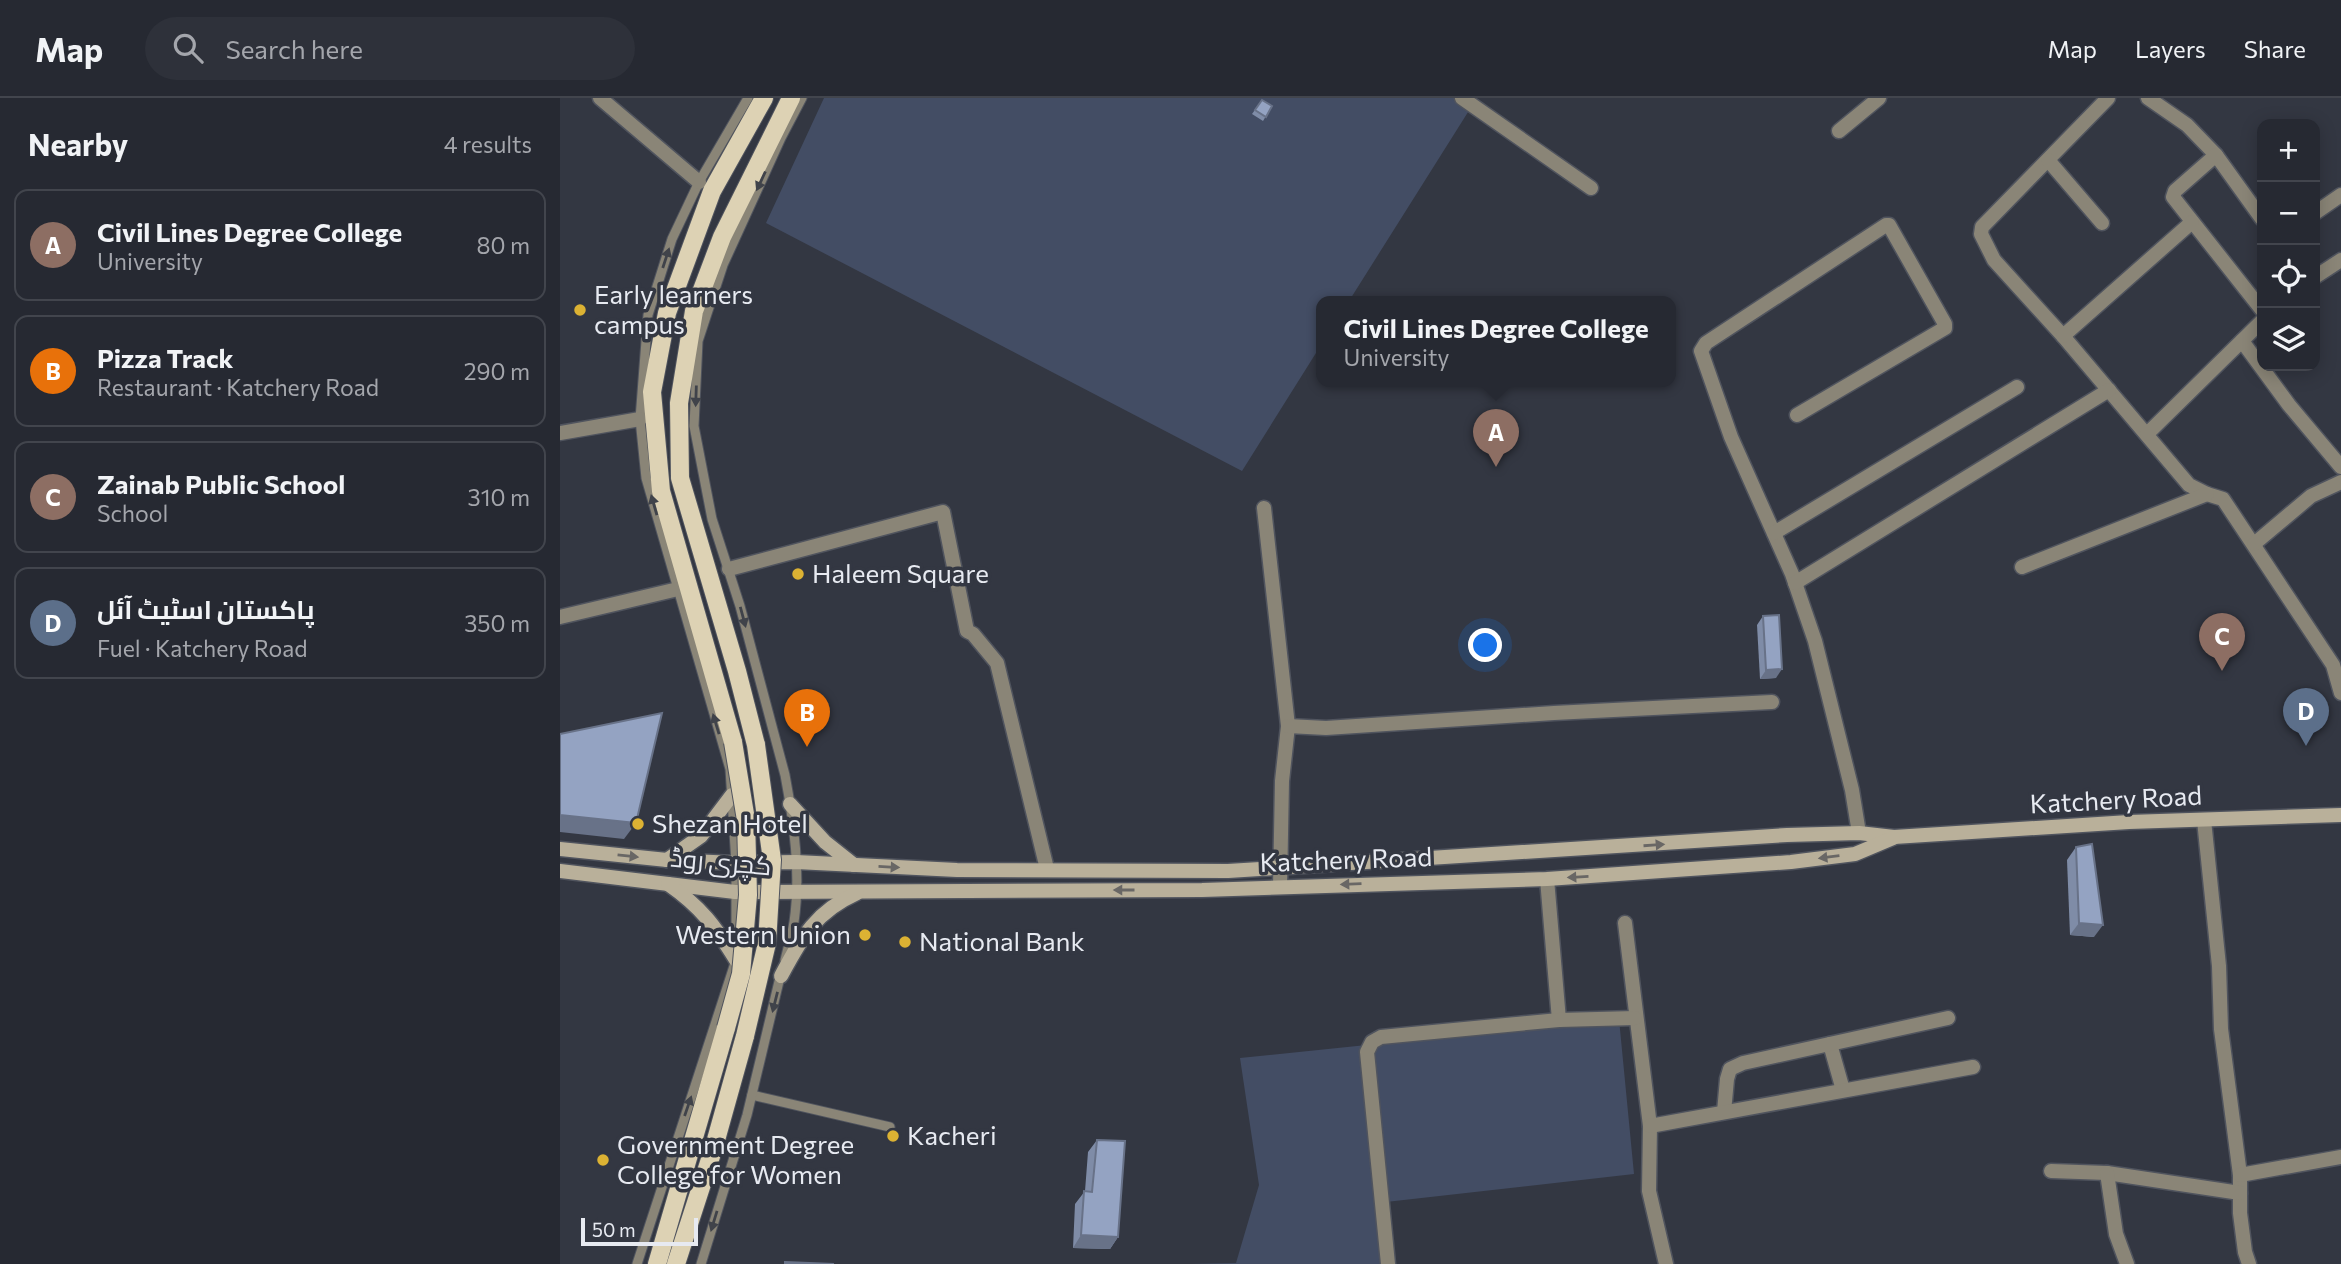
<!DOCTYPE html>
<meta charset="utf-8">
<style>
:root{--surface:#262932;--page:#2e313a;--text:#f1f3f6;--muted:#a4a6ac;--line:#42454d;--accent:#dcb233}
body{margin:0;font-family:Commissioner,Cairo,sans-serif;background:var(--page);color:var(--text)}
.controls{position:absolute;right:21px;top:21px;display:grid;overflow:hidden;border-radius:14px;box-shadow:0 4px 18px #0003}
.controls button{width:63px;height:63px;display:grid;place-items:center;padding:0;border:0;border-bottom:2px solid var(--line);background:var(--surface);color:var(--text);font:35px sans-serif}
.scale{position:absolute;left:21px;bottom:18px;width:117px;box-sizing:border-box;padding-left:7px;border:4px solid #e7eaf1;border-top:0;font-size:19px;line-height:24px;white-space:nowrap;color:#e7eaf1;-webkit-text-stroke:5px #333742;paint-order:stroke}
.you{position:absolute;left:926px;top:548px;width:24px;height:24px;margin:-18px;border:5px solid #fff;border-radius:50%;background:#1a73e8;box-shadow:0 0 0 10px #1a73e833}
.badge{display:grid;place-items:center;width:46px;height:46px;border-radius:50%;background:var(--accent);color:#fff;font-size:23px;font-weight:700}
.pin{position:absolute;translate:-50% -58px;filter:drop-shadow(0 2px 4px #0008)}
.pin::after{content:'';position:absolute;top:37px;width:24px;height:21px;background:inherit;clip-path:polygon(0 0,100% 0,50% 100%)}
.popup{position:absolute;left:756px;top:198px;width:360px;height:91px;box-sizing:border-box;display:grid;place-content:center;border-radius:14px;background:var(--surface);filter:drop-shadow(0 2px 5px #0005);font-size:23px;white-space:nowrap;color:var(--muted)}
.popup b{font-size:26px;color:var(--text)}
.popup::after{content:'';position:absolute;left:50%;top:100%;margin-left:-14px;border:14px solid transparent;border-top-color:var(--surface)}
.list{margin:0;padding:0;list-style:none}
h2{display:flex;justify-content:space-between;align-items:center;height:91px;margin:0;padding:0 28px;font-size:30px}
h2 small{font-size:23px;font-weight:400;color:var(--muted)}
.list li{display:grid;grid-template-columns:46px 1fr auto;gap:21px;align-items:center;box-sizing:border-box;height:112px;margin:0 14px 14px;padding:0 14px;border:2px solid var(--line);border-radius:14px}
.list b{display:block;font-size:26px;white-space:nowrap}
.list p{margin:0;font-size:23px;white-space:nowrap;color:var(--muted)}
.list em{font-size:23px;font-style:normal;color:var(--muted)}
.icon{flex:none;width:38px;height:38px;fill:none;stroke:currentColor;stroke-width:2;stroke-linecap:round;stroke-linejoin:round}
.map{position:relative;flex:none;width:1781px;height:1166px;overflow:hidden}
header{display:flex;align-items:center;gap:42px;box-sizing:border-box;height:98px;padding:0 35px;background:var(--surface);border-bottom:2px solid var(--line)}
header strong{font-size:33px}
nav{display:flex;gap:38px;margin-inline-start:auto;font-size:24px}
.search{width:490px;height:63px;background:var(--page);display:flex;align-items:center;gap:18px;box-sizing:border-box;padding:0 24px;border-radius:38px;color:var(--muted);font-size:26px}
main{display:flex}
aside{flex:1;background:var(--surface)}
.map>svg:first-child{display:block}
.green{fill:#434d64}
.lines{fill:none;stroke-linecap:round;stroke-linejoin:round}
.service-casing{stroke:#50545e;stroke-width:11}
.minor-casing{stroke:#50545e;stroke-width:17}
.tertiary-casing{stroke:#50545e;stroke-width:17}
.secondary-casing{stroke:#50545e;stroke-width:17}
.primary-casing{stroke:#50545e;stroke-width:20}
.service{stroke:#8a8577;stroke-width:9}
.minor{stroke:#8a8577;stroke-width:14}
.tertiary{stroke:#8a8577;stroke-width:14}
.secondary{stroke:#b9b09a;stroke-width:14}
.primary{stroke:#ddd2b4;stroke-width:18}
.primary-bridge-casing{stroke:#50545e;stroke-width:20;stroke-linecap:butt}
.primary-bridge{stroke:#ddd2b4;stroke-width:18}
.wall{fill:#7f8ca7}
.shaded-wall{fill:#687288}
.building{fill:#94a3c2;stroke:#687288;stroke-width:2}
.oneway{fill:#40434a}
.oneway2{fill:#696765}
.poi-dot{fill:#dcb233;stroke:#333742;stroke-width:2.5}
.labels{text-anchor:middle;stroke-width:7;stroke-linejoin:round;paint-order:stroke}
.poi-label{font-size:26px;fill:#e7eaf1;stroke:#333742;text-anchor:start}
.street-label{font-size:26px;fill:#e7eaf1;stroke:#333742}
</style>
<header>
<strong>Map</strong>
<div class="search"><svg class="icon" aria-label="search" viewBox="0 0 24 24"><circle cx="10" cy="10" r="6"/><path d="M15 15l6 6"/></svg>Search here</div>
<nav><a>Map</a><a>Layers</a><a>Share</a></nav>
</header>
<main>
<aside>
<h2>Nearby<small>4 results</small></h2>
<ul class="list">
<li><span class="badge" style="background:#8d6e63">A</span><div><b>Civil Lines Degree College</b><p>University</p></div><em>80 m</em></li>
<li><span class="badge" style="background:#e8710a">B</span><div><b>Pizza Track</b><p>Restaurant · Katchery Road</p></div><em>290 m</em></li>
<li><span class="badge" style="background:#8d6e63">C</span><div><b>Zainab Public School</b><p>School</p></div><em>310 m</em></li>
<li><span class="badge" style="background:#5c6f8a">D</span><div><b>پاکستان اسٹیٹ آئل</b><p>Fuel · Katchery Road</p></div><em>350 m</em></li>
</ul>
</aside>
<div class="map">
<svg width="1781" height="1166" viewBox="0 0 1781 1166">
<rect width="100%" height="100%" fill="#333742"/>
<g class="green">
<polygon points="264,0 910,0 915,3 789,203 761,203 761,247 682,373 206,125"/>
<polygon points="1059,921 1074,1076 817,1105 822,1166 630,1166 676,1165 699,1087 680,960"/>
</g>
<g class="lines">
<defs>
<g id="service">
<polyline points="176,848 176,765 170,671 86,380 80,321 88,217 112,141 139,84 188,0"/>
<path d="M225,862C228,849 232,837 234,824C241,776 234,725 225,677L180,508L152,421L134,328L138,243L163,167L221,40L242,0"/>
<polyline points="192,997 330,1029"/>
<polyline points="77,1166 176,862"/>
<polyline points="141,1166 187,1017 221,875"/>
</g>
<g id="minor">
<polyline points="902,0 1031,90"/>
<polyline points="1548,0 1422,129 1421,136 1434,162 1503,238 1629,387 1647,396 1663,401 1773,567 1781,595"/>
<polyline points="1588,0 1627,27 1656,57 1702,121"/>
<polyline points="1279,33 1319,0"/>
<polyline points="1656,57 1615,93 1613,99 1702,212"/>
<polyline points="1488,62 1542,125"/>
<polyline points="1755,115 1781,97"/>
<polyline points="1755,179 1781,162"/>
<polyline points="1503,238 1632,124"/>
<polyline points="1682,243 1729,307 1781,369"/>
<polyline points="1237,317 1385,230 1385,226 1329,127 1326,127 1146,245 1141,253 1171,339 1232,476 1255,543 1292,692 1299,735"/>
<polyline points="0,335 80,321"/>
<polyline points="1587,336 1702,223"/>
<polyline points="704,410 728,628 722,683 720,789"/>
<polyline points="1214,435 1457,289"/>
<polyline points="1694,446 1751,398 1781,384"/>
<polyline points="1462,469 1647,396"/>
<polyline points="169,471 383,414 407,533 413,536 437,565 487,771"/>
<polyline points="1235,485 1549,292"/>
<polyline points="0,519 118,491"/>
<polyline points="728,628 766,630 994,615 1212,604"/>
<polyline points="1644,722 1659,868 1661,931 1680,1077 1680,1115 1685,1154 1689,1166"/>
<polyline points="987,781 999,922"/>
<polyline points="1065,825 1090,1028 1089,1093 1106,1166"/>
<polyline points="1270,946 1283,992"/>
<polyline points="1164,1014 1167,981 1170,971 1183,965 1388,920"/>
<polyline points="1090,1028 1413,969"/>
<polyline points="1491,1073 1547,1075 1680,1095"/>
<polyline points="1547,1075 1556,1136 1567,1166"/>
<polyline points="1680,1077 1781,1059"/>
<polyline points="828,1166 807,954 812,944 821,939 999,922 1075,920"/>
</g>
<polyline id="tertiary" points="40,0 139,84"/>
<g id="secondary">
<polyline points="230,706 265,744 294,767"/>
<polyline points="0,751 107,762 176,765 236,764 397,772 668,773 1227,737 1299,735 1334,739 1569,724 1781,717"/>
<polyline points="107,762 141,738 172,697"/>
<polyline points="0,773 175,794 642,792 987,781 1231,764 1295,756 1333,740"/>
<path d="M108,786C141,809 155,828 176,862"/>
<path d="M221,878C242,839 255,814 297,795"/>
</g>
<g id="primary">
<polyline points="173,644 101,393 92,294 107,215 152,93 204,0"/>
<polyline points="196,647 177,573 120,380 119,305 134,213 162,139 231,0"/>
<polyline points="97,1166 166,930"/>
<polyline points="116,1166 154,1049 185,938"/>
</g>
</defs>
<use href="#service" class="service-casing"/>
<use href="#minor" class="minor-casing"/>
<use href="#tertiary" class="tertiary-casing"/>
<use href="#secondary" class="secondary-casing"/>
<use href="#primary" class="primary-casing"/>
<use href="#service" class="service"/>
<use href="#minor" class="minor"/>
<use href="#tertiary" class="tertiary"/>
<use href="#secondary" class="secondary"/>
<use href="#primary" class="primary"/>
<defs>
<g id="primary-bridge">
<polyline points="166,930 181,876 188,797 186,722 173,644"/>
<polyline points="185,938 207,845 212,762 196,647"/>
</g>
</defs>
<use href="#primary-bridge" class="primary-bridge-casing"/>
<use href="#primary-bridge" class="primary-bridge"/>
</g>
<g class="wall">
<polygon points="702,2 712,8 703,23 692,16"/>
<polygon points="1203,518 1216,580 1200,581 1197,527"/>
<polygon points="1516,749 1534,839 1510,837 1507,762"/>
<polygon points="537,1042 558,1139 550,1151 513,1150 515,1106 525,1093 528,1054"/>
</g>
<g class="shaded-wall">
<polygon points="1222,571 1216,580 1200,581 1206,572"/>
<polygon points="0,717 76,725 64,741 0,734"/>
<polygon points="1519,825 1543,827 1534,839 1510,837"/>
<polygon points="521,1137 558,1139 550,1151 513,1150"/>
</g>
<g class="building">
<polygon points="702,2 712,8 706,19 695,12"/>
<polygon points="1219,517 1222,571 1206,572 1203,518"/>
<polygon points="102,615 76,725 0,717 0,636"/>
<polygon points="1532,746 1543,827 1519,825 1516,749"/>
<polygon points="537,1042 565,1043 558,1139 521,1137 524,1093 532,1094"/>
<polygon points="225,1164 274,1166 225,1166"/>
</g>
<defs><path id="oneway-solid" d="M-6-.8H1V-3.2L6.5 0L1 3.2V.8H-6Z" transform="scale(1.75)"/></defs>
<g class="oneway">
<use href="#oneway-solid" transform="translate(201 83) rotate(115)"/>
<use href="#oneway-solid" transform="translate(106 160) rotate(-72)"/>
<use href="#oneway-solid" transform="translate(136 298) rotate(92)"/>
<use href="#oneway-solid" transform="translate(94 407) rotate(-106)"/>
<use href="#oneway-solid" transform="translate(183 519) rotate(75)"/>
<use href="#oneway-solid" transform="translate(156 626) rotate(-107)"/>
<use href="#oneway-solid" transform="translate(215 904) rotate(104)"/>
<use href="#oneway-solid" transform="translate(128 1008) rotate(-71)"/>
<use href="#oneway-solid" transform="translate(154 1123) rotate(107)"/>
</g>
<g class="oneway2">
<use href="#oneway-solid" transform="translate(1094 747) rotate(-4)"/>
<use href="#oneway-solid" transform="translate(68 758) rotate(6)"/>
<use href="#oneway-solid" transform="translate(1269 759) rotate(173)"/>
<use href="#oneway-solid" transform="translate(329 769) rotate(3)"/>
<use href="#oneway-solid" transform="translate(1018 779) rotate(177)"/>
<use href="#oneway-solid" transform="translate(791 786) rotate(178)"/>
<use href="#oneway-solid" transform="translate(564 792) rotate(180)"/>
</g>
<g class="poi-dot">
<circle cx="20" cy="212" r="7"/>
<circle cx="238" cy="476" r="7"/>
<circle cx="78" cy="726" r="7"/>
<circle cx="305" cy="837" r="7"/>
<circle cx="345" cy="844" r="7"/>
<circle cx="333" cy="1038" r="7"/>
<circle cx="43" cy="1062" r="7"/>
</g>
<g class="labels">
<g class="poi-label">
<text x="34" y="206">Early learners<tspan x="34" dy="30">campus</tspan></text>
<text x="252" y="485">Haleem Square</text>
<text x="92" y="735">Shezan Hotel</text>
<text x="291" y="846" text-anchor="end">Western Union</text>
<text x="359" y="853">National Bank</text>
<text x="347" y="1047">Kacheri</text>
<text x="57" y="1056">Government Degree<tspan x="57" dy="30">College for Women</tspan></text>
</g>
<g class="street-label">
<text transform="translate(1556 702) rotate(-3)" y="9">Katchery Road</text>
<text transform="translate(786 762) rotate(-2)" y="9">Katchery Road</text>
<text transform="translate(161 764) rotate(5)" y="9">کچری روڈ</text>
</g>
</g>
</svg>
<div class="controls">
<button>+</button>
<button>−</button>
<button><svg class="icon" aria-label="locate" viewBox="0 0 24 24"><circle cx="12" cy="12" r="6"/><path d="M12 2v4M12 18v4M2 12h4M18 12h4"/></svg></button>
<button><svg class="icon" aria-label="layers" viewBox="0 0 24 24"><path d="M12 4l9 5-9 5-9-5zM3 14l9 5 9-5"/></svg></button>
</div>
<div class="scale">50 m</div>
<div class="you"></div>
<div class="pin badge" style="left:936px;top:369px;background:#8d6e63">A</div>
<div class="popup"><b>Civil Lines Degree College</b>University</div>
<div class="pin badge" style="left:247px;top:649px;background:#e8710a">B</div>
<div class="pin badge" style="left:1662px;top:573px;background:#8d6e63">C</div>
<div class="pin badge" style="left:1746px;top:648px;background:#5c6f8a">D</div>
</div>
</main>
